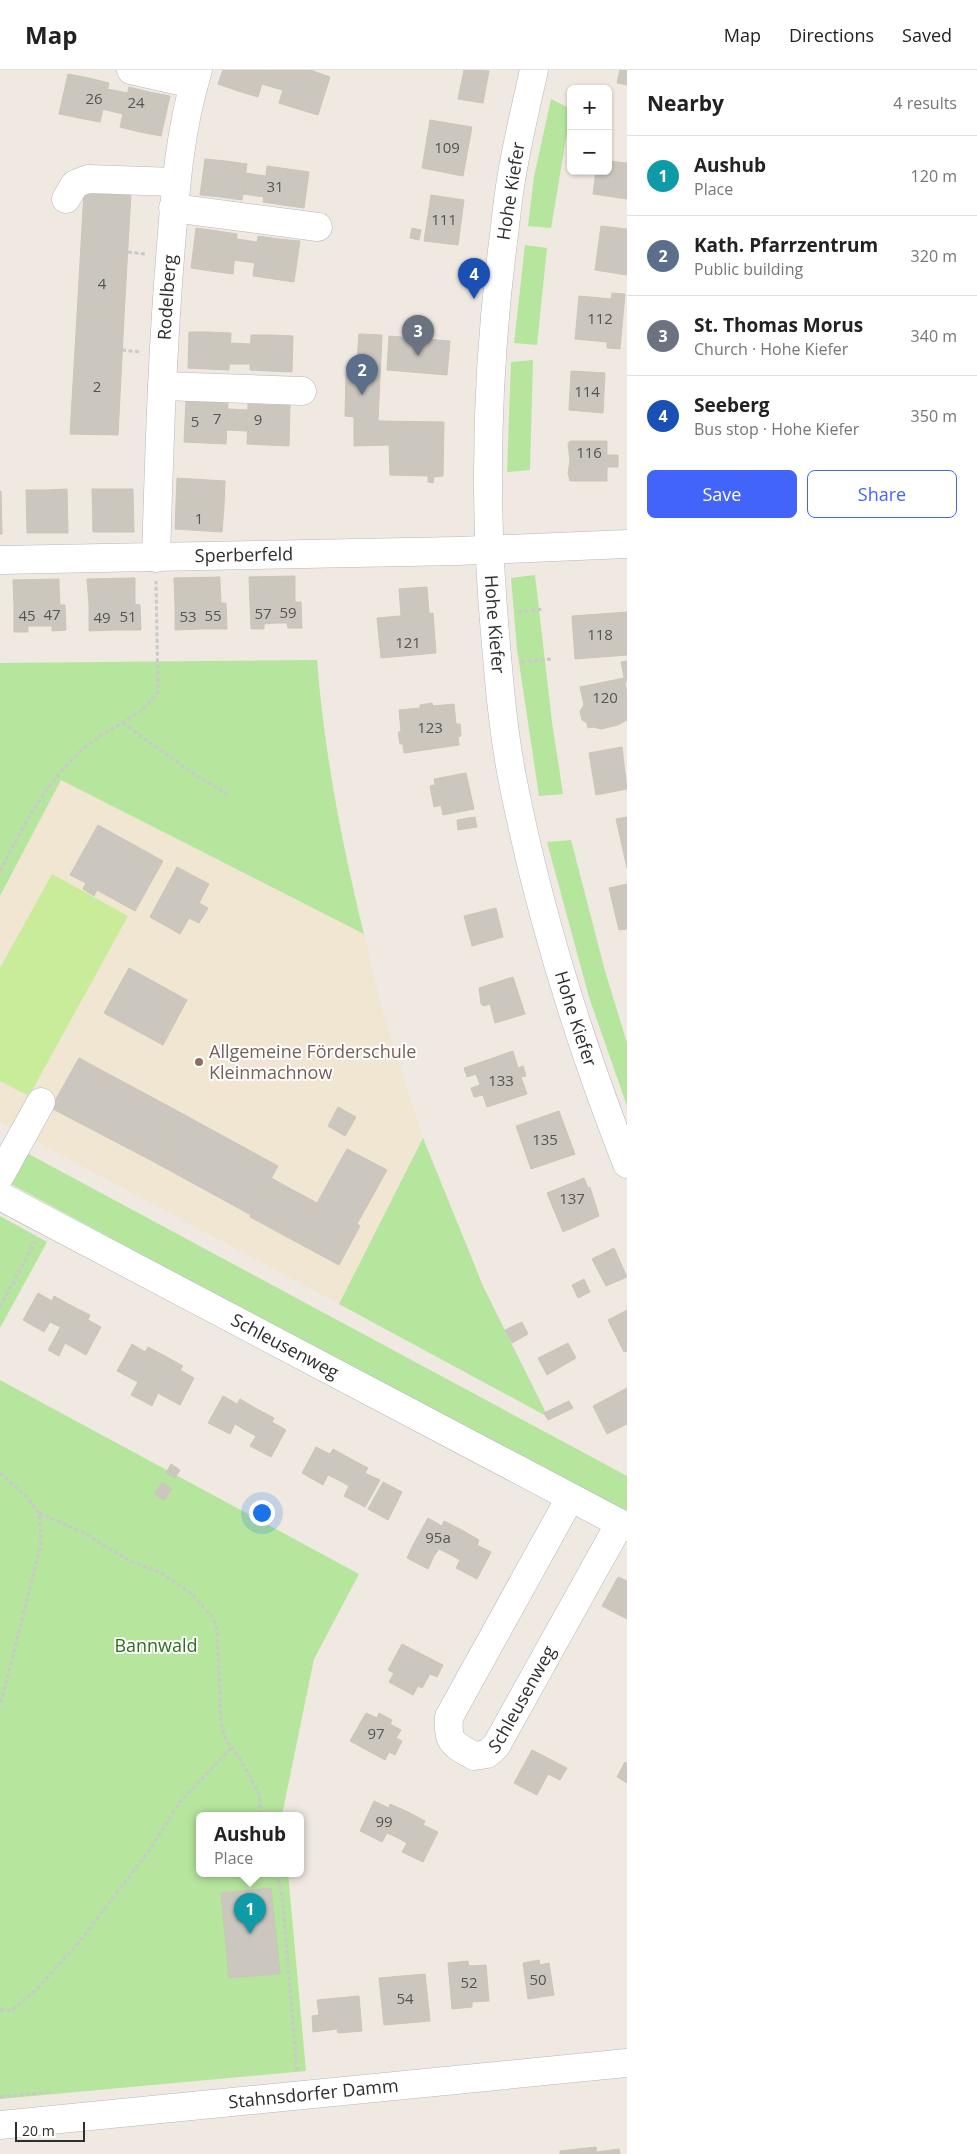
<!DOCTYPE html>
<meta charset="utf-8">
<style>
:root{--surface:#fff;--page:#f2f2f2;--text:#222;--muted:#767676;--line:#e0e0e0;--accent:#4264fb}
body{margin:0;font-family:"Open Sans",sans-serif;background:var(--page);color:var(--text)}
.controls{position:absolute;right:15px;top:15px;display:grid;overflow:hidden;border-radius:8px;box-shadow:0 1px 4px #0004}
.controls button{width:45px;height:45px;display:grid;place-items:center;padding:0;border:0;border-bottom:1px solid var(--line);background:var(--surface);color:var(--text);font:25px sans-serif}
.scale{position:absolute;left:15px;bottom:12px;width:70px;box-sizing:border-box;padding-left:5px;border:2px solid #2e2e2e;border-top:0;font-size:14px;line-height:18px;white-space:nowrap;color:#2e2e2e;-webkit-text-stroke:4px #fff;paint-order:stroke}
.you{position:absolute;left:261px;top:1442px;width:18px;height:18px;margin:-12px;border:4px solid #fff;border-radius:50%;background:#1a73e8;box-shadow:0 0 0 8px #1a73e833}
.badge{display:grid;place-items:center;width:32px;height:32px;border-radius:50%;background:var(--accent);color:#fff;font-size:16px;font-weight:700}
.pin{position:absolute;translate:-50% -41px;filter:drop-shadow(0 1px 2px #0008)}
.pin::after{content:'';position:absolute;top:26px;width:18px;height:15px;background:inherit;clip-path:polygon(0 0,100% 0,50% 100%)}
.popup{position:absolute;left:196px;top:1742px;width:108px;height:65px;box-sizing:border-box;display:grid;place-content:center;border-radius:8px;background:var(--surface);filter:drop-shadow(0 1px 4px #0005);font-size:16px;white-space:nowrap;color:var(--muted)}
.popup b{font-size:19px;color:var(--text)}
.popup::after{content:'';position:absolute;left:50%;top:100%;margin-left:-10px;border:10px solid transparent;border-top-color:var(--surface)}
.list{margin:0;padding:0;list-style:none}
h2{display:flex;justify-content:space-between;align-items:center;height:65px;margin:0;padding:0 20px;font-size:21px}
h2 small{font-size:16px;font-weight:400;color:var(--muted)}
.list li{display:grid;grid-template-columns:32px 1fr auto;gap:15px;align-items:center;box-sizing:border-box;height:80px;padding:0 20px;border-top:1px solid var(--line)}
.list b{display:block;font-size:19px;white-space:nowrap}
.list p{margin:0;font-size:16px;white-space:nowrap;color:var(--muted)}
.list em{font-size:16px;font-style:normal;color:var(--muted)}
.actions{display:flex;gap:10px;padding:15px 20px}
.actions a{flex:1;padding:11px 0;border:1px solid var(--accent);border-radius:8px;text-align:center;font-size:18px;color:var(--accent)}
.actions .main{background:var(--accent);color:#fff}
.map{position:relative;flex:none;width:627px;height:2084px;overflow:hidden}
header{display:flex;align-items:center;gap:30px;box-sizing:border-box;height:70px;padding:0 25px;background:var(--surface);border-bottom:1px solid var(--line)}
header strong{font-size:24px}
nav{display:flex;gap:28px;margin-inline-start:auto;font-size:18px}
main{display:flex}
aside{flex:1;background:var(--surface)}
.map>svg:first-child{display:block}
.education{fill:#f0e6d1}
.green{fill:#b6e59e}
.pitch{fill:#c9ec9a}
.building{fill:#cbc7bf;stroke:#cbc5ba}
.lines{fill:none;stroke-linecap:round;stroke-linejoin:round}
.minor-casing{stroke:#b4b7c1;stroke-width:29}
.path{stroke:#c9c9c9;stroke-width:3;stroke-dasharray:4 2.5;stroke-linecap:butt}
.minor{stroke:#fff;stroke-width:28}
.education-dot{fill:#8d6e63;stroke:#fff;stroke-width:2}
.labels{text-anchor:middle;stroke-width:4;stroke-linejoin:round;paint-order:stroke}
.number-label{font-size:15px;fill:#555452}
.street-label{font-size:18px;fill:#2e2e2e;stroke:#fff}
.education-label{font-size:18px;fill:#785e54;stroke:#fff;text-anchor:start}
.park-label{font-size:18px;fill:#2c6e1b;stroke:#fff}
</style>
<header>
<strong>Map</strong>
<nav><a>Map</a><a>Directions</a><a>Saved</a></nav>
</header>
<main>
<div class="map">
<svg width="627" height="2084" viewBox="0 0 627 2084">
<rect width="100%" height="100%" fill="#efe9e1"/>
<polygon class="education" points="61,710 364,864 380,932 423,1068 339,1234 0,1052 0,826"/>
<g class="green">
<polygon points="551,29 571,39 551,158 528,156 534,107"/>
<polygon points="525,175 547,178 537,275 514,273"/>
<polygon points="533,290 530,400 507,402 511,292"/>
<polygon points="535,505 552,652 563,724 539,726 517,579 511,508"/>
<path d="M317,590C324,682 342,774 364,864L61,710L0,826V593Z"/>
<polygon points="571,770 605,901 627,973 627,1036 589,927 547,772"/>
<polygon points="423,1068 483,1216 548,1347 339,1234"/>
<polygon points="25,1082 627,1406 627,1447 9,1113"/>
<polygon points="0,1146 47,1172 0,1258"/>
<polygon points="0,1310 359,1504 314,1589 282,1745 200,1745 200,1803 288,1803 306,2001 0,2029"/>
</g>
<polygon class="pitch" points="52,804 128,846 29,1026 0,1011 0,898"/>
<g class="building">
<polygon points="223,0 245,0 238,21 218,14"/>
<polygon points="245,0 266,0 258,27 238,21"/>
<polygon points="266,0 289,0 282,20 262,14"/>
<polygon points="289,0 310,0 298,39 279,33"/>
<polygon points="310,0 330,7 318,45 298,39"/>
<polygon points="464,0 489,1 483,33 458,29"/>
<polygon points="620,0 627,0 627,15 617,13"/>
<polygon points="68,4 89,8 79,48 59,44"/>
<polygon points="89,8 109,13 100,52 79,48"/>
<polygon points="129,17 149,22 140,62 120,57"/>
<polygon points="107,19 128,23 123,44 102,39"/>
<polygon points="149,22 170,26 161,66 140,62"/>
<polygon points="430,50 472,57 463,106 422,98"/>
<polygon points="205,89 226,91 221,127 200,125"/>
<polygon points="226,91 247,94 242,130 221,127"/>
<polygon points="608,91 627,93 627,129 593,124 596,101 608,101"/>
<polygon points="267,96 288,99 283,135 263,132"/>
<polygon points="288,99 309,102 304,138 283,135"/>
<polygon points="245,103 266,106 264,127 243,124"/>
<polygon points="84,121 131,123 124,247 77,245"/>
<polygon points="431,125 464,130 458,175 424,171"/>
<polygon points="601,156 627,159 627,205 595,200"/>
<polygon points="196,158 217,161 211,201 191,198"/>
<polygon points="412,158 421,160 419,170 410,168"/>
<polygon points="217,161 237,164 233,204 211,201"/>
<polygon points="258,166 279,169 274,209 253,206"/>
<polygon points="237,169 257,172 255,193 234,190"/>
<polygon points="279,169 300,171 294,212 274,209"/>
<polygon points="612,223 625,224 620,279 607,278 607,272 575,269 579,226 611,229"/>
<polygon points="77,245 124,247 118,365 70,364"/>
<polygon points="189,262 209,262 208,299 188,298"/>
<polygon points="209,262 231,263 229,300 208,299"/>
<polygon points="359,264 382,265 378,351 444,352 443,406 434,407 433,413 428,412 428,406 390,405 389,375 354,376 354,347 345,346 346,305 356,305"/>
<polygon points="251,265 271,265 270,301 250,300"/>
<polygon points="271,265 293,266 292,302 270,301"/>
<polygon points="389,266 450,271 447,305 387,300"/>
<polygon points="230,273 251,274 250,294 230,294"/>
<polygon points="571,301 605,303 603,343 569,340"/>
<polygon points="186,331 207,332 205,373 184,372"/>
<polygon points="207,332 228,333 226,374 205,373"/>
<polygon points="248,334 269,335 267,375 247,374"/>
<polygon points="269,335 290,335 289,376 267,375"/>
<polygon points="228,339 248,340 247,361 227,360"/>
<polygon points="570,371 607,371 607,385 618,385 618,391 570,391 568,374"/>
<polygon points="570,391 618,391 618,397 607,397 607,411 570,411 568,403"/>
<polygon points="177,408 225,411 224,436 176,433"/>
<polygon points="67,419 68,463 47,463 47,420"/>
<polygon points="92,419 113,419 113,462 93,462"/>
<polygon points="113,419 133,419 134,462 113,462"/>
<polygon points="26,420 47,420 47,463 27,463"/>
<polygon points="0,421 1,421 2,464 0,464"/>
<polygon points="176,433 224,436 222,462 175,459"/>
<polygon points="295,506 295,512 284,512 284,510 254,513 255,534 250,534 249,507"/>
<polygon points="220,507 220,513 210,513 209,511 179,514 180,535 175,535 174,508"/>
<polygon points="135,508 135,514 118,512 94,514 95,535 89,535 87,509"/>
<polygon points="59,509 59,515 29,513 29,516 19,516 19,536 14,537 13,510"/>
<polygon points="279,510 295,512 295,532 301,532 302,558 288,558 287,553 276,553 275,511"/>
<polygon points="200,511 220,513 221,533 226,533 227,559 201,559"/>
<polygon points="200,511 201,559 175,560 175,535 180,535 179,514"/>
<polygon points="265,511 275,511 276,553 264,554 264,559 251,559 250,534 255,534 254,513 265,513"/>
<polygon points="105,512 113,513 115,560 89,561 89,535 95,535 94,514 105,514"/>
<polygon points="118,512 135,514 135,534 140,535 141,560 115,560 113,513"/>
<polygon points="29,513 39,513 40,556 28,556 28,562 14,562 14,537 19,536 19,516 29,516"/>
<polygon points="39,513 59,515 60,535 65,535 66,560 52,561 52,556 40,556"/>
<polygon points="427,517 429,543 401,546 399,519"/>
<polygon points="627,542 627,585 575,589 572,546"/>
<polygon points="433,543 436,583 381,588 377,548"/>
<polygon points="627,591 627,612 625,612 621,592"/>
<polygon points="624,608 627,622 627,650 618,655 601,659 593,657 588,658 587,653 582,650 580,641 584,635 580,617"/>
<polygon points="432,633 433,636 454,634 456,654 460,654 461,666 458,667 459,675 404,683 403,674 400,674 398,662 401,662 399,640 420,638 420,635"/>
<polygon points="622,677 627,719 596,725 589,683"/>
<polygon points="466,703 474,739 443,745 441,735 434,737 430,716 435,715 434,709"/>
<polygon points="475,747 477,757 458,760 457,750"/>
<polygon points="627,747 627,798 616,749"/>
<polygon points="98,755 163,791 135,841 97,820 94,826 83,819 86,813 70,805"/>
<polygon points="177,797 209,814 199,833 208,838 199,853 189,848 180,864 150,847"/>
<polygon points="627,814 627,859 619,860 609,818"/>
<polygon points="496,838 503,867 472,876 464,846"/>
<polygon points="129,898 187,930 163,975 104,943"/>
<polygon points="513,907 525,944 495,953 490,934 484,936 481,934 479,918"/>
<polygon points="513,981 518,998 523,996 526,1006 521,1007 527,1024 487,1037 483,1025 474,1027 471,1018 480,1015 476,1004 467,1007 464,998"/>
<polygon points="79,988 183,1044 156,1093 51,1038"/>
<polygon points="338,1037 356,1047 345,1066 328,1056"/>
<polygon points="559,1041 575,1084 531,1099 516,1056"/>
<polygon points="183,1044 278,1096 251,1145 156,1093"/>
<polygon points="347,1079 387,1100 357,1154 360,1156 339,1195 250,1147 271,1108 317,1133"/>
<polygon points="584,1108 588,1118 590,1117 599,1146 563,1162 547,1123"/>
<polygon points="614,1178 627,1207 606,1216 592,1189"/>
<polygon points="584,1209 590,1222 578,1228 572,1215"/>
<polygon points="38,1223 52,1231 54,1226 72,1236 60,1257 50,1252 44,1262 23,1250"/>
<polygon points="72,1236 90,1245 88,1250 101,1257 86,1285 65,1273 59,1286 48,1280"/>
<polygon points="627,1240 627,1281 624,1282 608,1250"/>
<polygon points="522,1252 528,1264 512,1273 505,1260"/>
<polygon points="568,1273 576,1288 547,1305 538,1288"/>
<polygon points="132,1274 145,1282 148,1277 165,1286 141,1330 131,1325 138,1312 117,1301"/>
<polygon points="165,1286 183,1296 180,1300 194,1308 180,1335 158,1323 152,1336 141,1330"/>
<polygon points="627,1318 627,1354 607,1364 593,1336"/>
<polygon points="223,1326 237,1334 240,1329 257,1339 245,1360 235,1354 230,1364 208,1353"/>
<polygon points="569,1331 573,1338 548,1350 544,1343"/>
<polygon points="257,1339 274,1348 272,1352 286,1360 271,1387 250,1376 256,1366 245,1360"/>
<polygon points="316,1377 330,1384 333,1379 351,1389 340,1411 328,1405 323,1415 302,1403"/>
<polygon points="351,1389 368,1398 365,1403 380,1410 365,1437 344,1426 349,1416 340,1411"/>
<polygon points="171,1394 180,1400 175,1408 166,1403"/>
<polygon points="162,1412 172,1419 164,1430 154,1424"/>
<polygon points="383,1412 402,1422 388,1450 368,1439"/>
<polygon points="428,1448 442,1456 444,1451 462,1460 449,1484 439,1479 434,1486 413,1475"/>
<polygon points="462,1460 479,1470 477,1475 491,1482 477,1509 456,1498 460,1490 449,1484"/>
<polygon points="413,1475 434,1486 428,1499 407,1488"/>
<polygon points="618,1507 627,1511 627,1549 602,1536"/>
<polygon points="402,1574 443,1595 437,1607 430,1604 422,1618 418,1616 413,1625 389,1612 394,1603 388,1600"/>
<polygon points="366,1643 377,1648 379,1643 392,1650 390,1654 401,1660 396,1668 402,1671 395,1685 389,1682 385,1690 350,1671"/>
<polygon points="532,1680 567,1698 560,1710 548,1704 537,1725 514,1713"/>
<polygon points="625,1692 627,1694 627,1713 617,1707"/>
<polygon points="374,1731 389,1738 390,1734 408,1742 396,1767 387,1763 382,1772 360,1761"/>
<polygon points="408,1742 425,1751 423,1755 438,1762 423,1792 402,1782 407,1773 396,1767"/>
<polygon points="271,1818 280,1904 229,1908 221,1823"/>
<polygon points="539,1890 540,1895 549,1893 554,1925 528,1929 523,1893"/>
<polygon points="468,1891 469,1896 486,1895 489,1931 472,1932 472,1937 452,1939 448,1893"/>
<polygon points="425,1904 430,1951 384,1955 379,1908"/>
<polygon points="359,1926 362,1961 338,1963 337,1959 313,1962 312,1946 319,1945 317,1930"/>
<polygon points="596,2077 597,2084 560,2084 560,2081"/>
<polygon points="619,2079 620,2084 597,2084 597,2082"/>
</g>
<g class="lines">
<defs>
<g id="minor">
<polyline points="131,0 193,14"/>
<path id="s1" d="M534,0C526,36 517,73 511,110C508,128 506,147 504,165C486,300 483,428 495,563C499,611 503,660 512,707C538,840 578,969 627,1094"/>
<polyline points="66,129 75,114 88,109 175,112"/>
<polyline points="173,138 318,157"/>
<polyline points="162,316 302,321"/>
<path id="s2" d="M156,488C159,388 162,288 170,188C175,125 179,61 198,0"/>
<path id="s3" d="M0,490L458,481L627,474"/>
<polyline points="0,1106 41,1032"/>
<path id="s4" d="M0,1126L627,1457"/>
<path id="s5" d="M570,1428L449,1647C447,1673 453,1674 474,1686L487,1684L496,1676L620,1453"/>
<path id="s6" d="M0,2055L627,1993"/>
</g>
</defs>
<use href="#minor" class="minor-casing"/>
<g class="path">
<polyline points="128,182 145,184"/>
<polyline points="122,280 140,282"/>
<polyline points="518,542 544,539"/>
<polyline points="521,592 551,589"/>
<polyline points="123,653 195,705 227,724"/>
<path d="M0,801C23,756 48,707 88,675C110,656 141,648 158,622L156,511"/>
<polyline points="0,1237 35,1172"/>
<polyline points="0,1403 26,1426 39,1443 41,1474 0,1636"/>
<polyline points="39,1443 82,1462 132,1492 160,1502 190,1522 213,1548 217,1559 221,1653 225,1668 242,1692 260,1726 260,1745"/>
<polyline points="277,1803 282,1825 297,2002"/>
<polyline points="0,1940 11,1941 37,1919 80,1871 148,1782 180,1732 231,1678"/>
<polyline points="0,2027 49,2022"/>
</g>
<use href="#minor" class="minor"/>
</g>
<circle class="education-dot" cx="199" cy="992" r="5"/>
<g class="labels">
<g class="number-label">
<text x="94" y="34">26</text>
<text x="136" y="38">24</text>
<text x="447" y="83">109</text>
<text x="275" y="122">31</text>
<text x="444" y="155">111</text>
<text x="102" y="219">4</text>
<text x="600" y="254">112</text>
<text x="97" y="322">2</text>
<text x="587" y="327">114</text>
<text x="217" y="354">7</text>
<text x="258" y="355">9</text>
<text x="195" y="357">5</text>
<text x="589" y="388">116</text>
<text x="199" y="454">1</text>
<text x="288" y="548">59</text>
<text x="263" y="549">57</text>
<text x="52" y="550">47</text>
<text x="27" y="551">45</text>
<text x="213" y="551">55</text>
<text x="128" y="552">51</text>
<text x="188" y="552">53</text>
<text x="102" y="553">49</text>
<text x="600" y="570">118</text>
<text x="408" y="578">121</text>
<text x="605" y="633">120</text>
<text x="430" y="663">123</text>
<text x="501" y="1016">133</text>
<text x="545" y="1075">135</text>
<text x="572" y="1134">137</text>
<text x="438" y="1473">95a</text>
<text x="376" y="1669">97</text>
<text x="384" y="1757">99</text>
<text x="538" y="1915">50</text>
<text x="469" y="1918">52</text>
<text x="405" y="1934">54</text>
</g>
<g class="street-label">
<text transform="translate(511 121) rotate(-81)" y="6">Hohe Kiefer</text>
<text dy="6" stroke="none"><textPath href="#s2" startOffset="261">Rodelberg</textPath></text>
<text dy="6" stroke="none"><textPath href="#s3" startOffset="244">Sperberfeld</textPath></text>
<text dy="6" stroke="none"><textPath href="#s1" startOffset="558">Hohe Kiefer</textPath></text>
<text dy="6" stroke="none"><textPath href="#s1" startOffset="962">Hohe Kiefer</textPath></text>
<text dy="6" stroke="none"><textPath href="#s4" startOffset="322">Schleusenweg</textPath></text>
<text dy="6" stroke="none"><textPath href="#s5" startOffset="380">Schleusenweg</textPath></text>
<text dy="6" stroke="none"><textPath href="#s6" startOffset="315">Stahnsdorfer Damm</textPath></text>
</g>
<g class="education-label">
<text x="209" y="988">Allgemeine Förderschule<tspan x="209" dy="21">Kleinmachnow</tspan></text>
</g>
<g class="park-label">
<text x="156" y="1582">Bannwald</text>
</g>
</g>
</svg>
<div class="controls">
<button>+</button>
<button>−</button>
</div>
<div class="scale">20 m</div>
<div class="you"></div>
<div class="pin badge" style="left:250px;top:1864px;background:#0f9aa8">1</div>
<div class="popup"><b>Aushub</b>Place</div>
<div class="pin badge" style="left:362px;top:325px;background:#5c6f8a">2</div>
<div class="pin badge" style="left:418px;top:286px;background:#6b7280">3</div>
<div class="pin badge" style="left:474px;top:229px;background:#1a4fb4">4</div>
</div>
<aside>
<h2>Nearby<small>4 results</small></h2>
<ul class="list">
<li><span class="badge" style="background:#0f9aa8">1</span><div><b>Aushub</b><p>Place</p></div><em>120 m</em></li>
<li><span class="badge" style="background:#5c6f8a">2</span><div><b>Kath. Pfarrzentrum</b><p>Public building</p></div><em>320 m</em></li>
<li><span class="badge" style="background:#6b7280">3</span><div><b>St. Thomas Morus</b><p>Church · Hohe Kiefer</p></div><em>340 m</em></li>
<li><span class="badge" style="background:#1a4fb4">4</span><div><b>Seeberg</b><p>Bus stop · Hohe Kiefer</p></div><em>350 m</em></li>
</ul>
<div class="actions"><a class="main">Save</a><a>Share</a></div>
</aside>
</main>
